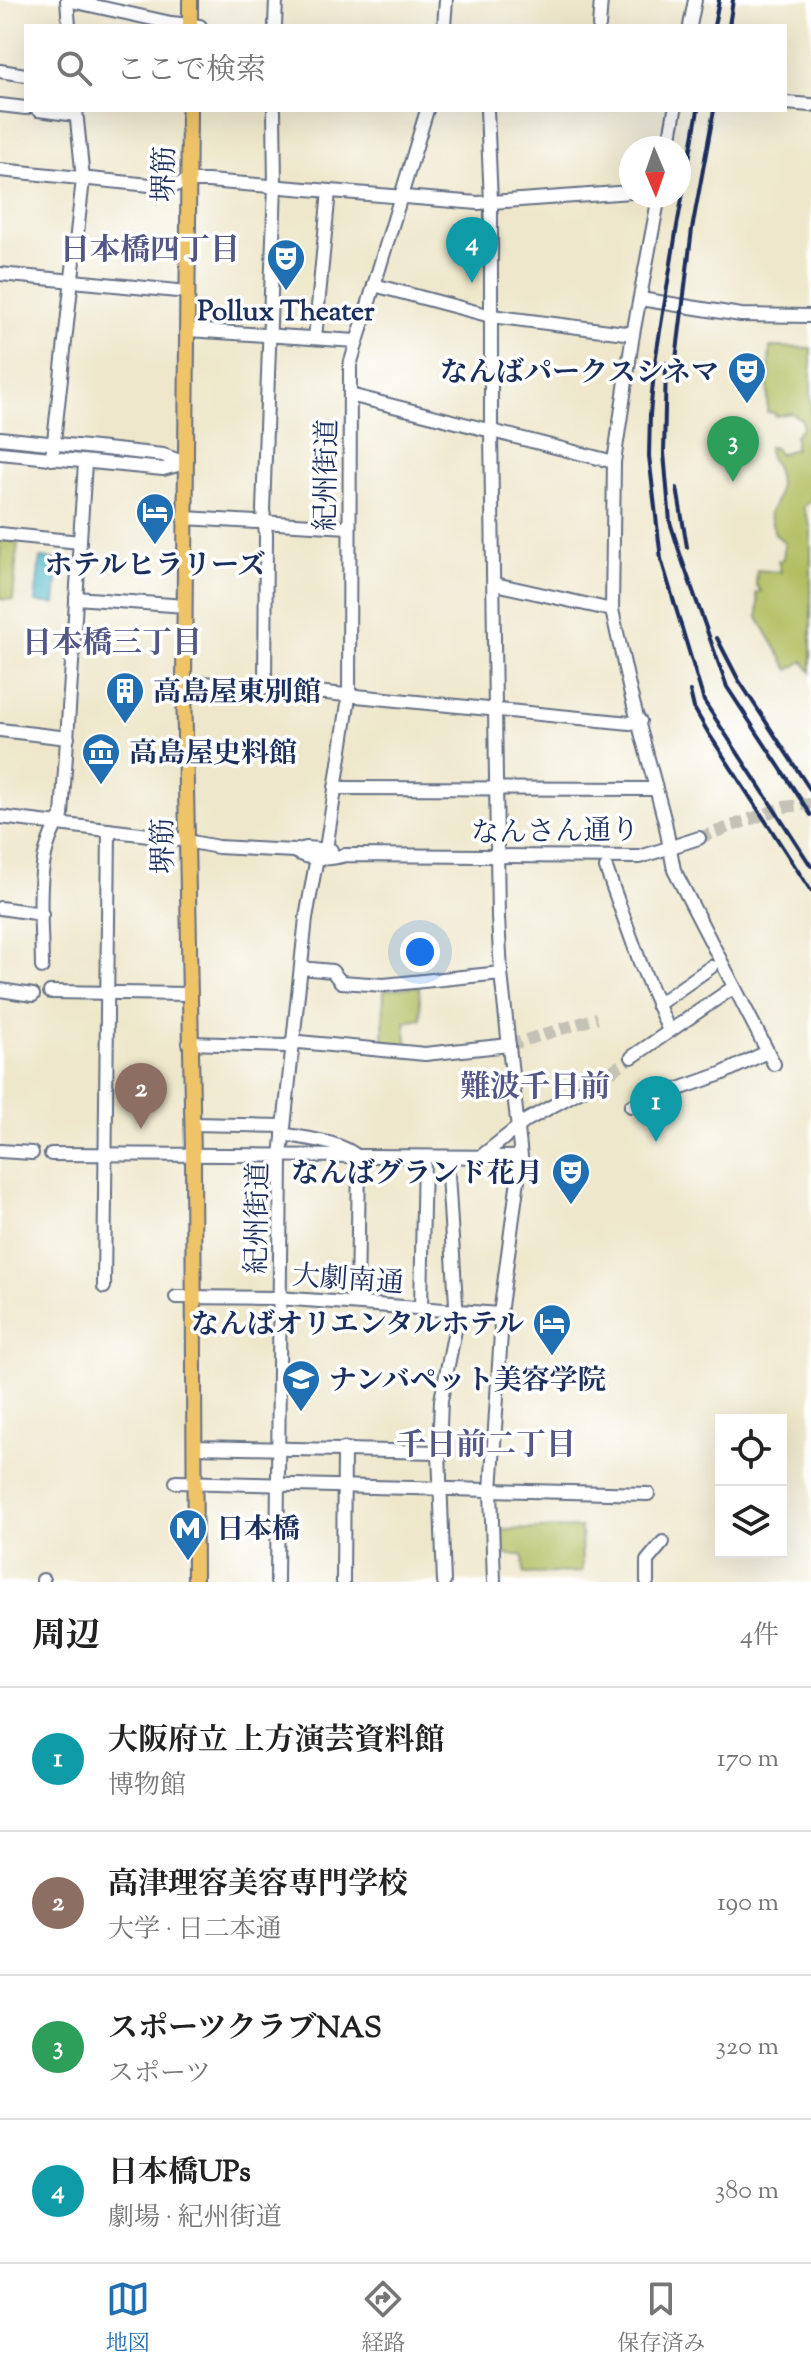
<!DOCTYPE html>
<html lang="ja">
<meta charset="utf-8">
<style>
:root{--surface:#fff;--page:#f6f6f6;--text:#222;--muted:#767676;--line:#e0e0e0;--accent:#1f6fb2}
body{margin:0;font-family:"Sorts Mill Goudy","Noto Serif JP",serif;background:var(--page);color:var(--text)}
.controls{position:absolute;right:24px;bottom:24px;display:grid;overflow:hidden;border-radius:0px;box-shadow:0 8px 32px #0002}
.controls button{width:72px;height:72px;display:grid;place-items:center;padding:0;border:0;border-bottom:2px solid var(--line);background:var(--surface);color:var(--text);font:40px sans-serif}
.compass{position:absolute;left:619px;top:136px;width:72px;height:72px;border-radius:50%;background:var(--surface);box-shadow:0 8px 32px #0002;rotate:178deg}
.you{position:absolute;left:420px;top:952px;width:28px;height:28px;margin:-20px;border:6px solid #fff;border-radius:50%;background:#1a73e8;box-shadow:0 0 0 12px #1a73e833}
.badge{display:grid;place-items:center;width:52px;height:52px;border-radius:50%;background:var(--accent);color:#fff;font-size:26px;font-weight:700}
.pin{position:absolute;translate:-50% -66px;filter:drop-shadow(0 2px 4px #0008)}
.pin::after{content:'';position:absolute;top:42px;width:28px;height:24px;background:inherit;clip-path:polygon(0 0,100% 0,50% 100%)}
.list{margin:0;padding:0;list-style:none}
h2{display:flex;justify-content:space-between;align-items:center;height:104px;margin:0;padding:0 32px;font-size:34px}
h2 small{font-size:26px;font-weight:400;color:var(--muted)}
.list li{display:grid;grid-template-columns:52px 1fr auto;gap:24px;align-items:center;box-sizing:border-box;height:144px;padding:0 32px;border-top:2px solid var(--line)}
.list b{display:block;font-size:30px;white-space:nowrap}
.list p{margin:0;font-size:26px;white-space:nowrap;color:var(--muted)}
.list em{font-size:26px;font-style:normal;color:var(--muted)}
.icon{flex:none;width:44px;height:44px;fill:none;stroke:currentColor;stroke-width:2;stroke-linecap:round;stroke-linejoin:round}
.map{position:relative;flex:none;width:811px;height:1582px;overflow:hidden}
.search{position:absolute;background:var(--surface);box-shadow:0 8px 32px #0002;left:24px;right:24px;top:24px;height:88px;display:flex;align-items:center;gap:20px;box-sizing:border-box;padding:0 28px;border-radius:0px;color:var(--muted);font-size:30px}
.sheet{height:680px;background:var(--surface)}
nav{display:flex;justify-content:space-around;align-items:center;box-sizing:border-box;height:112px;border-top:2px solid var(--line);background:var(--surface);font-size:22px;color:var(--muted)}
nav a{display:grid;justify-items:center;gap:4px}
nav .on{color:var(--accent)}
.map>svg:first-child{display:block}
.green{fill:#b1bd5f;stroke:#66765e;stroke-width:2}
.water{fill:#45b3c1;stroke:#307190;stroke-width:2}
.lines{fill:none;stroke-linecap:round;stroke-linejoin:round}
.minor-tunnel{stroke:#c4c2b5;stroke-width:12;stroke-dasharray:12 6;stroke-linecap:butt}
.minor-casing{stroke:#656f84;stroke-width:16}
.major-casing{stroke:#656f84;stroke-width:18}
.minor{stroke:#fff;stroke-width:12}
.major{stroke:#efc469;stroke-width:14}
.rail{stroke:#1b2f5e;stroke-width:4}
.labels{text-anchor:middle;stroke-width:7;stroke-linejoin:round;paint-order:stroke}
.street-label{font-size:28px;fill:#1b2f5e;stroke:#fff}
.poi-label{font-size:28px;font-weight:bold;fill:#1b2f5e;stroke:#fff;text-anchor:start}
.neighbourhood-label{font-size:30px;font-weight:bold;fill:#525787;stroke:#fff}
</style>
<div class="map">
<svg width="811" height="1582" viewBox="0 0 811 1582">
<rect width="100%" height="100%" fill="#fff"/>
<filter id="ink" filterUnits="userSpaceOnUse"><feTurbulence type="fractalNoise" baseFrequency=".0125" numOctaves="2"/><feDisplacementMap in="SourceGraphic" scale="16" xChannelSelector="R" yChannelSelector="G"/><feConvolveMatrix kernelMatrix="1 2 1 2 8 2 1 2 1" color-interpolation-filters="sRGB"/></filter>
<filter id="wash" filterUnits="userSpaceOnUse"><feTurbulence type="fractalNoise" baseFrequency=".006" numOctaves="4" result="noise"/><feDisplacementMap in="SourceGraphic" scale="32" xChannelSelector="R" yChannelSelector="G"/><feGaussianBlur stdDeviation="1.8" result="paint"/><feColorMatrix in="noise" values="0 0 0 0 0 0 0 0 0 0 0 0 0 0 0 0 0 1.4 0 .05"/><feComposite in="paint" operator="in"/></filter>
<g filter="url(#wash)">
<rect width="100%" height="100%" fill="#eee7cb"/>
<g class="green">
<path d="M770,347L811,348V501L803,507L811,528V672L803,661L789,670L758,618V601L756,593L761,591L756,585L757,570L781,572L778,561L783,559L785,543L775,534L769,513C779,500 782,482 775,466C771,458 768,457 768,447L775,448L779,454L795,449V435L803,427L802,420L791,413L776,416L774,413L767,412Z"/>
<polygon points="0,540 18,542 13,600 0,599"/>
<polygon points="419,986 421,1019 405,1022 408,1049 383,1048 384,990"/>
<polygon points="581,1528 582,1572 524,1574 523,1555 502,1555 501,1530"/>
</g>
<polygon class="water" points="40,558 59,560 55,604 35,602"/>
</g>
<g filter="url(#ink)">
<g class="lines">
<g class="minor-tunnel">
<polyline points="699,838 784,807 811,804"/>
<polyline points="509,1045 597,1018"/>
<polyline points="596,1082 632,1057"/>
</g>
<defs>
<g id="minor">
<polyline points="67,0 171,23 200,26"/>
<polyline points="67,0 69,26"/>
<polyline points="275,26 276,0"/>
<polyline points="444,26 446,0"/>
<polyline points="599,26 601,0"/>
<polyline points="690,26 695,0"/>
<polyline points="0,71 26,75"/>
<polyline points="785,103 811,105"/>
<polyline points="0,105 26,108"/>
<polyline points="38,110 76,115"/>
<polyline points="487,110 491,202 491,431 498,918 501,973 521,1157 500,1314 501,1333 491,1491 494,1582"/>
<polyline points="668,148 675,110"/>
<polyline points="0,170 170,187 188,181 208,181 478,203 631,192"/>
<polyline points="659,196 633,334 614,462 612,610 630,691 665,822 674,870 774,1064"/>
<polyline points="0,274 188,292"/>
<polyline points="374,285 491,316 633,334"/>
<polyline points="640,299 741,315 811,316"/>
<polyline points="188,330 356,341"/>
<polyline points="315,338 329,191"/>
<polyline points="350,395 614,462"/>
<polyline points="0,438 163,455 185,463"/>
<polyline points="0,453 163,469 185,463"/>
<polyline points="52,459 83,179 76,110"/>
<polyline points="184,518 349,527"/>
<polyline points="0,534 80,542"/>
<polyline points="495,584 612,610"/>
<polyline points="76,598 185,606"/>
<polyline points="184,682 265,687 630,723 640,721"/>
<polyline points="265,687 266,534 263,510 275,185 274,110"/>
<polyline points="0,730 68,738"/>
<polyline points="335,788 656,789"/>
<polyline points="0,817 165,837 218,847 294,851 306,848 331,850"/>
<polyline points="326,849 349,697 350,365 427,110"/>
<path d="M294,851C309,860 329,860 345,855L640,857L699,838"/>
<polyline points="606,868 641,965 669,1031"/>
<polyline points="0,908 42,914"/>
<path d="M42,967C42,918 32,857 62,816L85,463"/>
<polyline points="301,968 332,971 341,982 384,985 501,973"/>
<polyline points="0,990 33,995"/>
<polyline points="50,992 189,994"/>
<polyline points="657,1005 711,967"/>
<polyline points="189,1043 285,1046 299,1042 425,1054 509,1045"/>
<polyline points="632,1057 734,987"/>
<polyline points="631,1106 721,1074 767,1052"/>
<polyline points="192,1124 284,1126"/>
<path d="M283,1134C306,1139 342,1141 359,1158L357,1303"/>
<polyline points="0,1151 32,1153"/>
<polyline points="51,1154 521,1157"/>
<polyline points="479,1158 527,1120 596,1082"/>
<polyline points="104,1287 109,830"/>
<polyline points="176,1297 278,1298 500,1314"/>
<polyline points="421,1307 424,1157"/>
<polyline points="194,1447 439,1452"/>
<polyline points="176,1482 648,1494"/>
<polyline points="43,1580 43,1582"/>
<polyline points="277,1582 281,1156 306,918 317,857"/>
<polyline points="343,1582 344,1449"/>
<polyline points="444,1582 439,1452 441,1400 457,1320 447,1158"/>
<polyline points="647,1582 647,1561 663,1542"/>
</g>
<g id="major">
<polyline points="190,26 190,0"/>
<polyline points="189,110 184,682 193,1156 195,1582"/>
</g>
</defs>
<use href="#minor" class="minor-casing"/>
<use href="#major" class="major-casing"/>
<use href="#minor" class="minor"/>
<use href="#major" class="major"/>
<g class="rail">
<polyline points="714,26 719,0"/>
<polyline points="729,26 733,0"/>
<polyline points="698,110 677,226 655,362 650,414 649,456 661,559 704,701 811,866"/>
<polyline points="666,363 664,453 670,522 682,560 727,687 811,815"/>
<polyline points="674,376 692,229 714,110"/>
<polyline points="677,488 687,547"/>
<polyline points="717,638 738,679 811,791"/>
<polyline points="690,691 694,708 709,734 811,891"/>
</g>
</g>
</g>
<defs>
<symbol id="theatre-pin" viewBox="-11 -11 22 30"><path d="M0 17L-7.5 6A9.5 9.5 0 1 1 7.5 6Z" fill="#1f6fb2" stroke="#fff"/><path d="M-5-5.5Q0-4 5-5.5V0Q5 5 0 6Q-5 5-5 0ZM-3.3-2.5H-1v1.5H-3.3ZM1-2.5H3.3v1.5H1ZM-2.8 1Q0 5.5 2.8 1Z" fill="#fff"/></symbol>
<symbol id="hotel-pin" viewBox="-11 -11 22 30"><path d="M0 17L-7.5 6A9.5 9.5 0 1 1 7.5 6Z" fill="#1f6fb2" stroke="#fff"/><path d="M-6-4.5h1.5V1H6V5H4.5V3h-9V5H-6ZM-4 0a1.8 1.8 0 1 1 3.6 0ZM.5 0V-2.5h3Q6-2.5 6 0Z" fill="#fff"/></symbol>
<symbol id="building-pin" viewBox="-11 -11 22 30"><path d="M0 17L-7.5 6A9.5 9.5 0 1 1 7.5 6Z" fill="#1f6fb2" stroke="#fff"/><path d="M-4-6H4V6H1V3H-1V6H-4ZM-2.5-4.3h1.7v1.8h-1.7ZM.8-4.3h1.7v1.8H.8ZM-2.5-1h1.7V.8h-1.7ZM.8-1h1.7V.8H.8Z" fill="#fff"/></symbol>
<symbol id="museum-pin" viewBox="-11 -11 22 30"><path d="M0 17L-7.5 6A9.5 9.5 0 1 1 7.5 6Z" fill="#1f6fb2" stroke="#fff"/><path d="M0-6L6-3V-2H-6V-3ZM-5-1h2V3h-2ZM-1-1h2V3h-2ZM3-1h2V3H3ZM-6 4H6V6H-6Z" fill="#fff"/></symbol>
<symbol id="university-pin" viewBox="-11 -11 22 30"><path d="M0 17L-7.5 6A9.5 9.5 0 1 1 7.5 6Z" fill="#1f6fb2" stroke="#fff"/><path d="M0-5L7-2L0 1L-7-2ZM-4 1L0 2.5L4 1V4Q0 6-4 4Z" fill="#fff"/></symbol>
<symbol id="metro-pin" viewBox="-11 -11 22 30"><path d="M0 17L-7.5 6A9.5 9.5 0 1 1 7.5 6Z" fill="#1f6fb2" stroke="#fff"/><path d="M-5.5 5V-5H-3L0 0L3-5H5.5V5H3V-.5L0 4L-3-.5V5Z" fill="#fff"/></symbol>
</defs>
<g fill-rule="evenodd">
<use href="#theatre-pin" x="264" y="236" width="44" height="60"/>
<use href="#theatre-pin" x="725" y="349" width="44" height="60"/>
<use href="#hotel-pin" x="133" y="490" width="44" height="60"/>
<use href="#building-pin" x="103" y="669" width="44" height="60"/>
<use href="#museum-pin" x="79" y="730" width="44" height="60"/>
<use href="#theatre-pin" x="549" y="1150" width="44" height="60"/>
<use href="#hotel-pin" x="530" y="1301" width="44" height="60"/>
<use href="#university-pin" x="279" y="1357" width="44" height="60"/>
<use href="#metro-pin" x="166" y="1506" width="44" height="60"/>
</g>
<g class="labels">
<g class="street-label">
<text transform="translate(163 174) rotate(-89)" y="10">堺筋</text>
<text transform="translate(325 475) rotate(-89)" y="10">紀州街道</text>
<text transform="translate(555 830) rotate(-1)" y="10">なんさん通り</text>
<text transform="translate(162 846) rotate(-91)" y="10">堺筋</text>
<text transform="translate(256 1218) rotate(-89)" y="10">紀州街道</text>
<text transform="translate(348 1278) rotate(4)" y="10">大劇南通</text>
</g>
<g class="poi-label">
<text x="286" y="320" text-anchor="middle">Pollux Theater</text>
<text x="719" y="381" text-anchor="end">なんばパークスシネマ</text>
<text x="155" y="574" text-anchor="middle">ホテルヒラリーズ</text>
<text x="153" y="701">高島屋東別館</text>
<text x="129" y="762">高島屋史料館</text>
<text x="543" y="1182" text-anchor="end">なんばグランド花月</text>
<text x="524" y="1333" text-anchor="end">なんばオリエンタルホテル</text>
<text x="329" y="1389">ナンバペット美容学院</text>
<text x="216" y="1538">日本橋</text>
</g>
<g class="neighbourhood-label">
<text x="150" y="259">日本橋四丁目</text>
<text x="112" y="652">日本橋三丁目</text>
<text x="535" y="1096">難波千日前</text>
<text x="486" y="1454">千日前二丁目</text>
</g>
</g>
</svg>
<div class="controls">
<button><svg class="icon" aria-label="locate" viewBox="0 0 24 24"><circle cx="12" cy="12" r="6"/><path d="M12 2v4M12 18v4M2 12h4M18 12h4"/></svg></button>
<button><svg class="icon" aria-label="layers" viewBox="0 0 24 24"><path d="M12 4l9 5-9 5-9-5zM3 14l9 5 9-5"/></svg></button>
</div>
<svg class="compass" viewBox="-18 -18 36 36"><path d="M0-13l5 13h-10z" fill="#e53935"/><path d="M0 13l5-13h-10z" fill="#767676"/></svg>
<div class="you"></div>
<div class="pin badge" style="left:656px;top:1142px;background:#0f9aa8">1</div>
<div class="pin badge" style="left:141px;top:1129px;background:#8d6e63">2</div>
<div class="pin badge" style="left:733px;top:482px;background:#2e9e5b">3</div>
<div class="pin badge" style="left:472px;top:283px;background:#0f9aa8">4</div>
<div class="search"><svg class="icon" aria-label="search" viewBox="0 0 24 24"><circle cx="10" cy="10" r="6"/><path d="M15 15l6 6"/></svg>ここで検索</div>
</div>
<section class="sheet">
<h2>周辺<small>4件</small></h2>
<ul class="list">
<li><span class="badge" style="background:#0f9aa8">1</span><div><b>大阪府立 上方演芸資料館</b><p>博物館</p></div><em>170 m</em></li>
<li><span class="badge" style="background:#8d6e63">2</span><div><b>高津理容美容専門学校</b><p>大学 · 日二本通</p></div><em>190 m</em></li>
<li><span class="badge" style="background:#2e9e5b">3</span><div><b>スポーツクラブNAS</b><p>スポーツ</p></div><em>320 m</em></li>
<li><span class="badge" style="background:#0f9aa8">4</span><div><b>日本橋UPs</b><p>劇場 · 紀州街道</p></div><em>380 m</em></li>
</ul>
</section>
<nav>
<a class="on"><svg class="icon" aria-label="map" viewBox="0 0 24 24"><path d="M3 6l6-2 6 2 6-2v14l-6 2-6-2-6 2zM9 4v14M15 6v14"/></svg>地図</a>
<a><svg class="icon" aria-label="directions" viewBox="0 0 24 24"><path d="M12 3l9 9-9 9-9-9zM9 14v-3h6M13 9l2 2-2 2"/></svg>経路</a>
<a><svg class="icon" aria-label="saved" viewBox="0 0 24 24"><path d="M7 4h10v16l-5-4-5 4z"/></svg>保存済み</a>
</nav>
